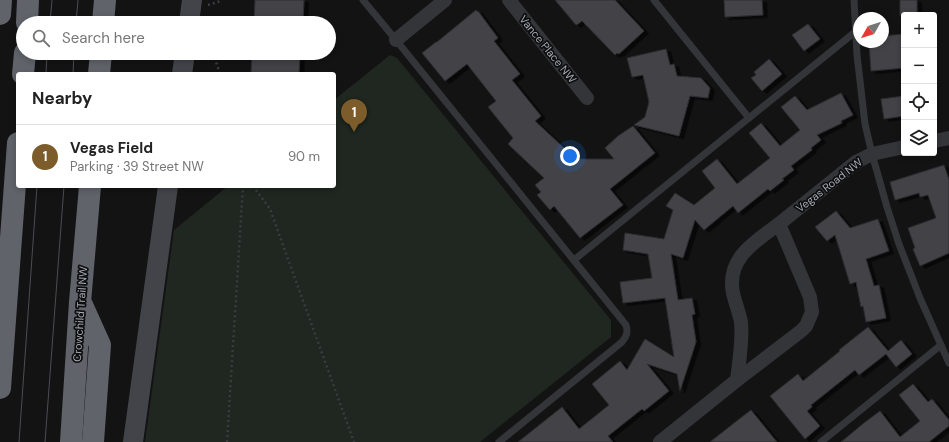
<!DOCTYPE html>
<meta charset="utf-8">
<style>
:root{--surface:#fff;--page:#f2f2f2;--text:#222;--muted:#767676;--line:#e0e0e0;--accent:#7c5c2a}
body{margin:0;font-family:"DM Sans",sans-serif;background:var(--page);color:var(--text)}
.controls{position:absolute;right:12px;top:12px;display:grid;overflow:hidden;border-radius:4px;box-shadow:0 2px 6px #0003}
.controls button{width:36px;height:36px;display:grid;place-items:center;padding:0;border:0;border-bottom:1px solid var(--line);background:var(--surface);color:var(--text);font:20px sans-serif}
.compass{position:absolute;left:853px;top:12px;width:36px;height:36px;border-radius:50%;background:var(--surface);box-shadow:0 2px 6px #0003;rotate:231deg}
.you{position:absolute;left:570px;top:156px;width:14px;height:14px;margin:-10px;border:3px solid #fff;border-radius:50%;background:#1a73e8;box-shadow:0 0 0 6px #1a73e833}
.badge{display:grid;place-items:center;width:26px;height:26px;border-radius:50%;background:var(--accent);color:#fff;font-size:13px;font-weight:700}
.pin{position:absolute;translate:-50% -33px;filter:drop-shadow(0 1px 2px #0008)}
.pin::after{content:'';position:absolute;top:21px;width:14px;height:12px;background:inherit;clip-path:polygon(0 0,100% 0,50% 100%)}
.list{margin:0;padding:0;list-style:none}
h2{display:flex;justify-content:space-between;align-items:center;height:52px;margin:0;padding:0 16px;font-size:17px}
h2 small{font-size:13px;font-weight:400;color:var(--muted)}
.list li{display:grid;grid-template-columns:26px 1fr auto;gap:12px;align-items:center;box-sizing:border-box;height:64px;padding:0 16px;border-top:1px solid var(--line)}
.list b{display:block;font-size:15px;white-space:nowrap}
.list p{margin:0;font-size:13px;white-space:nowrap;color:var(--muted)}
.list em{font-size:13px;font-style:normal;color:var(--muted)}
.icon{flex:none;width:22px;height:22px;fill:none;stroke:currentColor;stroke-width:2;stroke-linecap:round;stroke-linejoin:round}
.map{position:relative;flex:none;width:949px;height:442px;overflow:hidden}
.search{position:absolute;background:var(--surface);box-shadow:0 2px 6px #0003;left:16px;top:16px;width:320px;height:44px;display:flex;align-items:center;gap:10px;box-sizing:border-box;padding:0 14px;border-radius:22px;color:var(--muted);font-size:15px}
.panel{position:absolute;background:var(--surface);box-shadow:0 2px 6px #0003;left:16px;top:72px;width:320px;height:116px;border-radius:4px}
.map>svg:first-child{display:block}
.green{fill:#1f2720}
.building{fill:#424347;stroke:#2d2d30;filter:url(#shadow)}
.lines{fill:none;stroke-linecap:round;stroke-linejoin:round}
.path{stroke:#3a3c40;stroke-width:2.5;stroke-dasharray:2 3;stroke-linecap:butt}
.lane{stroke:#343539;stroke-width:7}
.street{stroke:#343539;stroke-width:14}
.secondary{stroke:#424449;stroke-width:20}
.highway{stroke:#60636a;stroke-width:22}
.tram{stroke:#4b4d52;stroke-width:1}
.labels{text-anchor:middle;stroke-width:3.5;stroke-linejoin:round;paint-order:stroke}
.street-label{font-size:11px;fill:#a5aab4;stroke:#0e0e0f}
</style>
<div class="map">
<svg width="949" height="442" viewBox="0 0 949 442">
<defs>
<filter id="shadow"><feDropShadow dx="4.5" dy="2.5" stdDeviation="0" flood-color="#0009"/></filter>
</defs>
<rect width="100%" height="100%" fill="#131314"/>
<polygon class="green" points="390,55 397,58 611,320 611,337 480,442 145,442 174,230 228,186 334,186 334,100"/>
<g class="building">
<polygon points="255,0 304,0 303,23 254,23"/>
<polygon points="555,0 615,0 644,31 619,54 617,53 615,55 582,21 578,24 576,25"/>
<polygon points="724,0 762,0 763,15 725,17"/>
<rect x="900" y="0" width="17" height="15"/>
<polygon points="476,10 477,12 478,11 498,38 494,41 520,74 512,80 541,116 535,121 576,159 614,159 605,148 618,136 633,126 655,153 610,189 623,205 580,238 554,206 550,210 537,195 541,192 535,185 544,178 508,144 513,138 488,107 496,101 467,64 445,81 422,53 436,42 437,42"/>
<polygon points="808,24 820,39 804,51 792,35"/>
<polygon points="904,34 904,68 871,71 869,42 883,42 883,36"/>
<polygon points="666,49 670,65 674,64 677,76 701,78 710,88 708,98 690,96 679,136 634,125 645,117 649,102 643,75 632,77 627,58"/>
<polygon points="252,53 300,53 299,74 251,74"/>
<polygon points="769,59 782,74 762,91 751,78 756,75 754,72"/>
<polygon points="841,93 853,115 841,121 842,123 817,135 821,140 811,148 812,150 791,166 794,170 782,179 784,180 770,191 768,189 738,213 733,206 704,230 695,220 683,258 671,254 678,300 692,298 695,314 692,315 696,342 680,391 677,374 647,364 669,391 644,411 642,409 608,436 613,442 518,442 562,407 579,429 609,405 592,384 620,361 627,370 645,339 674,357 665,298 623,303 620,282 652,278 648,254 623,250 625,233 664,239 673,210 666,206 675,193 694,205 715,188 702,171 717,159 737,184 770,158 749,133 761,123 780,146 800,130 781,107 795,96 807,110"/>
<polygon points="904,96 904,116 884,119 881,99"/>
<polygon points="944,165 949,180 949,253 920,266 913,249 915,248 908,228 936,218 928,195 920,197 919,193 895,200 890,182"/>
<polygon points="836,211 850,228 878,219 889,251 866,259 874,286 879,285 886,318 866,322 863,306 861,307 856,282 850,284 835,235 827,241 815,227"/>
<polygon points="868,327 888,351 901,340 912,354 896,367 886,354 859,375 855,370 811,405 812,407 807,411 820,426 805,439 770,396 798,374 803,381 840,351 839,350"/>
<polygon points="913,384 928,402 932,399 949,420 949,426 929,442 841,442 864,423 880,411 900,437 920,421 899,395"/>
<polygon points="751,410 777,442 710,442 738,420"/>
</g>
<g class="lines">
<g class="path">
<polyline points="208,5 218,2 221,0"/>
<polyline points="213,53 220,74"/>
<polyline points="253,186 270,209 354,442"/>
<polyline points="227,442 243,186"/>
</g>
<g class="lane">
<path d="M363,0L396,40L626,325C628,332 627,336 622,342L499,442"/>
<polyline points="654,0 749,118"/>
<polyline points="854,0 857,55 865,124 872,154 887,207 899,244 920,298 949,363"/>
<polyline points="574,260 855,32"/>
<polyline points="821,442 941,345"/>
</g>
<g class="street">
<polyline points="509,0 587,98"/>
<polyline points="396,40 445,0"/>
<polyline points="934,141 949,138"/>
<path d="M737,380C739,361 743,341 741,322C739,312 735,302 733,293C726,258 756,241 779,224"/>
<polyline points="660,442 737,380 801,331 806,326 812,312 810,297 779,224 856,162 872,154 904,147"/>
</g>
<g class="secondary">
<polyline points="189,23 192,0"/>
<polyline points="182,74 185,53"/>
<polyline points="133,442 168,186"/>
</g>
<g class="highway">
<polyline points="0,14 1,0"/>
<polyline points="27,23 28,0"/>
<polyline points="103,23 105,0"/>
<polyline points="23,74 25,53"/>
<polyline points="99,74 101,53"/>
<polyline points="82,305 100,345 93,442"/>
<polyline points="0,388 18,143"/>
<polyline points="71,442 80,302 90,186"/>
</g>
<g class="tram">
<polyline points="50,23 52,0"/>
<polyline points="76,23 78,0"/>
<polyline points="46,74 47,53"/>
<polyline points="73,74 74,53"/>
<polyline points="19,442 37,186"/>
<polyline points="45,442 64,186"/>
</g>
</g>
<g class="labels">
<g class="street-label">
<text transform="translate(548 49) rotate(51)" y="4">Vance Place NW</text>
<text transform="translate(829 185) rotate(-38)" y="4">Vegas Road NW</text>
<text transform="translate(80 314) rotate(-86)" y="4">Crowchild Trail NW</text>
</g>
</g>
</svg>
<div class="controls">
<button>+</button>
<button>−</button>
<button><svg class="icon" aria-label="locate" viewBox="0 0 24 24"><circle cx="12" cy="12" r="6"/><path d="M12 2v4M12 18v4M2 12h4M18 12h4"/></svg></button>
<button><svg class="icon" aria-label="layers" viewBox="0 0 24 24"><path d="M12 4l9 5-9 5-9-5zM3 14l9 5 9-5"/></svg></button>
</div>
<svg class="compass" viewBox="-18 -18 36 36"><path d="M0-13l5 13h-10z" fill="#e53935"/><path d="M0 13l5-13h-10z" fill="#767676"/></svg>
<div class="you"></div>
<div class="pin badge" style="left:354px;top:132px">1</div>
<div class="search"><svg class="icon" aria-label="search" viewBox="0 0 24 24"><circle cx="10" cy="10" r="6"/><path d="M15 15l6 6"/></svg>Search here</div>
<section class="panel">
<h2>Nearby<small></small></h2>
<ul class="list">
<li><span class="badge">1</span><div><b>Vegas Field</b><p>Parking · 39 Street NW</p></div><em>90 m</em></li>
</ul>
</section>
</div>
